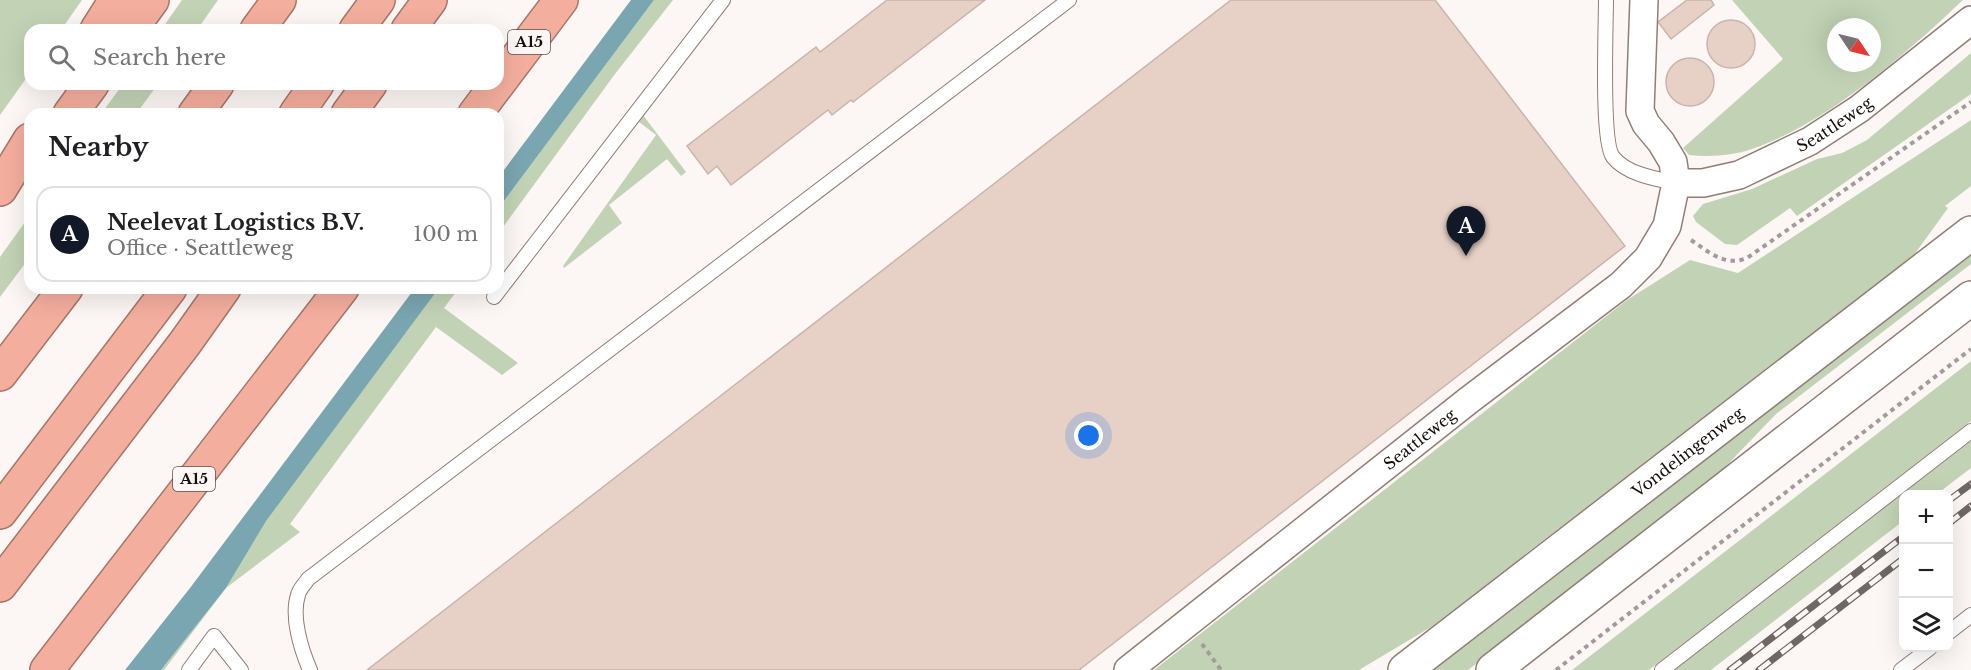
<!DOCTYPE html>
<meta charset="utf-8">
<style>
:root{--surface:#fff;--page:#f6f6f6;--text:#202124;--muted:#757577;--line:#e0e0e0;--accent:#111827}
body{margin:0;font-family:"Libre Baskerville",serif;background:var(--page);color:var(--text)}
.controls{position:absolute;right:18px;bottom:18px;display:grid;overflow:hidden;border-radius:12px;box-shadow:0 6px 24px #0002}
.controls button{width:54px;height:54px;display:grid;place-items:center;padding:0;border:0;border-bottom:2px solid var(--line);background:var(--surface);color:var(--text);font:30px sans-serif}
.compass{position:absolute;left:1827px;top:18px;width:54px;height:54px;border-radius:50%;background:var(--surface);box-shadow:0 6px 24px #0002;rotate:125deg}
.you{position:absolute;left:1089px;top:436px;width:21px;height:21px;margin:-15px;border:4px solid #fff;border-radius:50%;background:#1a73e8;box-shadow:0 0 0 9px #1a73e833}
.badge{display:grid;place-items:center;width:39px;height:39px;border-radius:50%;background:var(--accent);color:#fff;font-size:20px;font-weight:700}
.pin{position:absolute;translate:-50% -50px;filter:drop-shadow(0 2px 3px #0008)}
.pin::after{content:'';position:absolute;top:32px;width:21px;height:18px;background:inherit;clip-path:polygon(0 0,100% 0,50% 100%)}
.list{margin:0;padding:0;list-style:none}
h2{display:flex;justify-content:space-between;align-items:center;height:78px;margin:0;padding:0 24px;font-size:26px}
h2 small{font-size:20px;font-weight:400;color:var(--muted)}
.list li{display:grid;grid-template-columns:39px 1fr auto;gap:18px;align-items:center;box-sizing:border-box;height:96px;margin:0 12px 12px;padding:0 12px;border:2px solid var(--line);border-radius:18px}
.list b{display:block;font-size:22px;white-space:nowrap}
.list p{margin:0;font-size:20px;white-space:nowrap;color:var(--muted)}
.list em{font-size:20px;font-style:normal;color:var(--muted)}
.icon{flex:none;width:33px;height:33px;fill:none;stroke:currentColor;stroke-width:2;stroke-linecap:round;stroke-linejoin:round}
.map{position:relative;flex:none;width:1971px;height:670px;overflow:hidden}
.search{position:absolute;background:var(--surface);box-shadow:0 6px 24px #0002;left:24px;top:24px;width:480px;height:66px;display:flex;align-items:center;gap:15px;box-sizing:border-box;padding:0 21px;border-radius:18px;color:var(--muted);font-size:22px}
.panel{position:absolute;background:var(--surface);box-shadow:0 6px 24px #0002;left:24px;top:108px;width:480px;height:186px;border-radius:18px}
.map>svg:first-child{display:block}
.green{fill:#c2d3b5;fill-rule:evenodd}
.water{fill:#7aa6b1}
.building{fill:#e7d1c7;stroke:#cab4ab;stroke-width:1.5}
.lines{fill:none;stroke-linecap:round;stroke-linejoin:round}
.lane-casing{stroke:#927d75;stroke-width:16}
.street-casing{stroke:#927d75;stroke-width:30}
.secondary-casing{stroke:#927d75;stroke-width:36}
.highway-casing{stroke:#a6766a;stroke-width:36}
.path{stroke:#a19b99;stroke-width:4;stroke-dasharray:4.5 4.5;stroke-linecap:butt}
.lane{stroke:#fff;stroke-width:14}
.street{stroke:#fff;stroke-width:27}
.secondary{stroke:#fff;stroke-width:33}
.highway{stroke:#f4ae9e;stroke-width:33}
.rail-casing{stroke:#6e6764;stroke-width:7}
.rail{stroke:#fcf7f5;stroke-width:4.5;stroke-dasharray:14;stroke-linecap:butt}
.labels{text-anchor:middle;stroke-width:4.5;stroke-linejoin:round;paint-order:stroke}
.shield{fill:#fcf7f5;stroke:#5a5350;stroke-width:1.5}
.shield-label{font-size:15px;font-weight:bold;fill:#150d0a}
.street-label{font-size:16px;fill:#150d0a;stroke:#fcf7f5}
</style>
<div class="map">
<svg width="1971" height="670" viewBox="0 0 1971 670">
<rect width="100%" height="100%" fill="#fcf7f5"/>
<g class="green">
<polygon points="0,0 82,0 61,30 30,30 30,73 0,115"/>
<polygon points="182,0 218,0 197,30 161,30"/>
<polygon points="654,0 673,0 615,74 498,234 498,209"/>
<path d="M1732,0H1963C1906,54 1826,124 1752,149C1732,156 1709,157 1689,155L1683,148L1783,59ZM1836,27H1872V63H1836Z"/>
<polygon points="1971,53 1971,94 1797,216 1790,208 1737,245 1725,244 1696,222 1693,216 1703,204 1752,189 1817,159 1842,153 1867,140"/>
<polygon points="123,84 158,84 136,114 101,114"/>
<polygon points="643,115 686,172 681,176 667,159 609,205 622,223 564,268 563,266 656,135 639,122"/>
<polygon points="1971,120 1971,186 1945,206 1948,208 1914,255 1431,627 1359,670 1154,670 1627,300 1690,260 1738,273"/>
<polygon points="30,215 30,257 0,297 0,257"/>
<polygon points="1971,254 1971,264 1776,414 1708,485 1468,670 1432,670"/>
<polygon points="439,288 459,288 444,308 518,363 502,375 436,327 290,524 300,532 226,588 164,670 161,670 226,588 265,521"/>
<polygon points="1971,361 1971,421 1649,670 1572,670"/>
<polygon points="1971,441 1971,468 1937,494 1904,494 1903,521 1711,670 1674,670"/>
</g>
<g class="water">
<polygon points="631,0 654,0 498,209 498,178"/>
<polygon points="415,288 439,288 266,521 226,588 161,670 125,670 190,588"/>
</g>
<g class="building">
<polygon points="887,0 985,0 853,102 851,100 832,115 828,110 731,185 717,166 708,174 687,146 816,47 820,52"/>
<polygon points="1231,0 1435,0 1625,246 1079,670 367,670"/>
<polygon points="1687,0 1711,0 1714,5 1671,39 1658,22"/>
<circle cx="1731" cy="44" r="24"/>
<circle cx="1690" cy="82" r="24"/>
</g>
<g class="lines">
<defs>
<g id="lane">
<path d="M1606,0C1606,26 1601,142 1613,157C1626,174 1656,179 1676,183"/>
<polyline points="494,297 723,0"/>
<polyline points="1948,633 1971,615"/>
<polyline points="189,670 214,636 241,670"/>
<path d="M310,670C301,649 291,617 298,595C299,589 305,584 308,579L1069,0"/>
<polyline points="1662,670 1971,431"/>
<polyline points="1901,670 1930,648"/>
</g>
<g id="street">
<path id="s1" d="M1676,183H1703L1739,175L1810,141L1859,109L1971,20"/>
<path id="s2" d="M1128,670L1469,400L1621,285L1648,258L1667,226L1676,183L1673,162L1661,142L1646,124L1640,111L1644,0"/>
</g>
<g id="secondary">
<path id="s3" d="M1405,670L1971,233"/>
<polyline points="1493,670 1971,298"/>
</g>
<g id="highway">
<polyline points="97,30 116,0"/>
<polyline points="130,30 152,0"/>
<polyline points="257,30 279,0"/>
<polyline points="356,30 378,0"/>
<polyline points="408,30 430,0"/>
<polyline points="70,114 92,84"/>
<polyline points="195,114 217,84"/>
<polyline points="296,114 317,84"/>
<polyline points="348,114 370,84"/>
<polyline points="475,114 561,0"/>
<polyline points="0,189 30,140"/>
<polyline points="0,374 66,288"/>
<polyline points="0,512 170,288"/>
<polyline points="0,585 185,343 224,288"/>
<polyline points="47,670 342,288"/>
</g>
</defs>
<use href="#lane" class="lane-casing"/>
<use href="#street" class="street-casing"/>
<use href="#secondary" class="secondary-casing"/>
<use href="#highway" class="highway-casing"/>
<g class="path">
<path d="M1691,240C1709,252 1725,267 1747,258L1971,102"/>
<polyline points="1202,644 1221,670"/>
<polyline points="1556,670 1971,349"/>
</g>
<use href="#lane" class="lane"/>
<use href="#street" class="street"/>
<use href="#secondary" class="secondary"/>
<use href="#highway" class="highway"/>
<defs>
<g id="rail">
<polyline points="1948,501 1971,484"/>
<polyline points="1948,524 1971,506"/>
<polyline points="1730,670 1904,536"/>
<polyline points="1759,670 1904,558"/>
</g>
</defs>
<use href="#rail" class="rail-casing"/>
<use href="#rail" class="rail"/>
</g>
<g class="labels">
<g class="shield">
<rect x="508" y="30" width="42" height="24" rx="4.5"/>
<rect x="173" y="467" width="42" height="24" rx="4.5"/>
</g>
<g class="shield-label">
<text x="529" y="47">A15</text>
<text x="194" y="484">A15</text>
</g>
<g class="street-label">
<text dy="6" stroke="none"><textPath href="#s1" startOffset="172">Seattleweg</textPath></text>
<text dy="6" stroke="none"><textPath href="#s2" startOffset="372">Seattleweg</textPath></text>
<text dy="6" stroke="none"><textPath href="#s3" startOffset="357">Vondelingenweg</textPath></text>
</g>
</g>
</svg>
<div class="controls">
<button>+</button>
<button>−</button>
<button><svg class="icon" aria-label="layers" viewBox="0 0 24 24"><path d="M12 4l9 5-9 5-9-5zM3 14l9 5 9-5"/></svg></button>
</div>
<svg class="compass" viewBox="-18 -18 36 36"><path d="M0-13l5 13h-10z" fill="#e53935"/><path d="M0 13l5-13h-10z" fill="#757577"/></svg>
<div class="you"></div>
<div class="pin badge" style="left:1466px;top:256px">A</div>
<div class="search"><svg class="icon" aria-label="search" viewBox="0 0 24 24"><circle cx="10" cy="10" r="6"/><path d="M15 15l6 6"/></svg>Search here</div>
<section class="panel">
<h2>Nearby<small></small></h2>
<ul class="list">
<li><span class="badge">A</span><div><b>Neelevat Logistics B.V.</b><p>Office · Seattleweg</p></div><em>100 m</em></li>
</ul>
</section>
</div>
